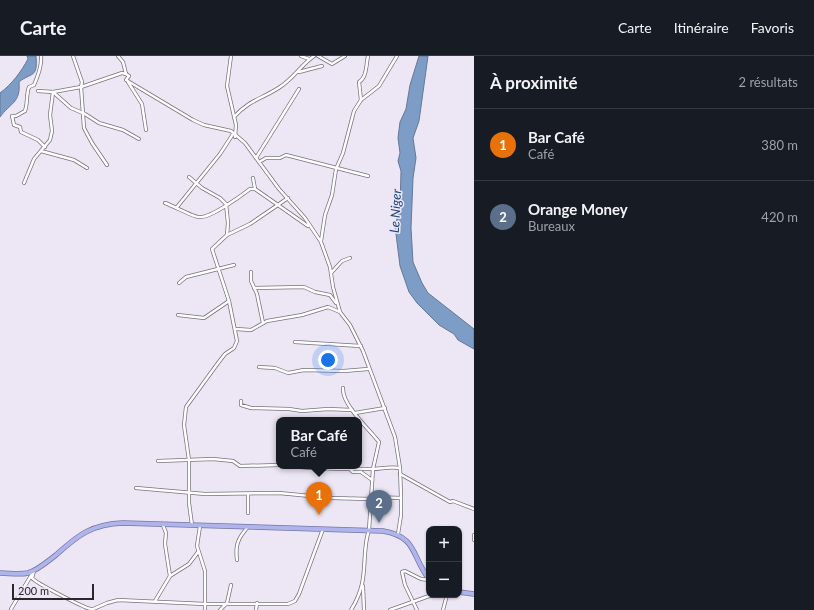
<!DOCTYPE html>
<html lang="fr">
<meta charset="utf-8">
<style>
:root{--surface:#171b24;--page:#242831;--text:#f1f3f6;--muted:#9ea1a6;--line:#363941;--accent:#db2777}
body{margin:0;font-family:Lato,sans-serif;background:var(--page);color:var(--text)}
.controls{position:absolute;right:12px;bottom:12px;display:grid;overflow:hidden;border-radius:8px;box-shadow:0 1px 3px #0004}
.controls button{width:36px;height:36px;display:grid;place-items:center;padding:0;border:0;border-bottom:1px solid var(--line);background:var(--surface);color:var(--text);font:20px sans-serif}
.scale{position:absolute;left:12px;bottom:10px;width:82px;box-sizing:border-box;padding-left:4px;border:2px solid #29262c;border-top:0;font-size:11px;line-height:14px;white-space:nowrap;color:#29262c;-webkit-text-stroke:3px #ece6f5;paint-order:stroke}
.you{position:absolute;left:328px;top:304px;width:14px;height:14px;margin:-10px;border:3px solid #fff;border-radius:50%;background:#1a73e8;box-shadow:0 0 0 6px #1a73e833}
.badge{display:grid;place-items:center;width:26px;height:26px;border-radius:50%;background:var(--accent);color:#fff;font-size:13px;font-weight:700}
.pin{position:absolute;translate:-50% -33px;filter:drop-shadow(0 1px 2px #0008)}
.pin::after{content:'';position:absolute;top:21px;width:14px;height:12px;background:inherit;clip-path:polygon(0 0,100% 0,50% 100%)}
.popup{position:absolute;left:276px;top:361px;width:86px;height:52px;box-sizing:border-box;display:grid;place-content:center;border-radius:8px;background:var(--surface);filter:drop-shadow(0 1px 3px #0005);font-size:13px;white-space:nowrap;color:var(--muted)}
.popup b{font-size:15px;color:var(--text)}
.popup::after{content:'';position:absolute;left:50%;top:100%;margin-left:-8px;border:8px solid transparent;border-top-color:var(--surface)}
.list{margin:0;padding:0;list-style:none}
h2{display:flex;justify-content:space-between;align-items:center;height:52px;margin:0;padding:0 16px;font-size:17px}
h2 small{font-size:13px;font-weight:400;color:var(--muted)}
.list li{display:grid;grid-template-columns:26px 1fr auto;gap:12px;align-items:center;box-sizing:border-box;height:72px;padding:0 16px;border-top:1px solid var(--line)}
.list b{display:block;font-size:15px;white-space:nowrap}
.list p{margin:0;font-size:13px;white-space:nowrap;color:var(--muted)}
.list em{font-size:13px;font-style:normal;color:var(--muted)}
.map{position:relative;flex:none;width:474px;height:554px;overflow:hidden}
header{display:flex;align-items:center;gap:24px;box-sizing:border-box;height:56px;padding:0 20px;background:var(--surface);border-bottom:1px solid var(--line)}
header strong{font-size:19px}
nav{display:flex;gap:22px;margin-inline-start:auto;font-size:14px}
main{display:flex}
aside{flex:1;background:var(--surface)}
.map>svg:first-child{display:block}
.water{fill:#7d9cc6;stroke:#647998}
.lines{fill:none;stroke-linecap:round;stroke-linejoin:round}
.minor-casing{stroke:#77727f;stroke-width:4}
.trunk-casing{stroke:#7476a6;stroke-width:5.5}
.minor{stroke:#fff;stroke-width:2.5}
.trunk{stroke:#b0b4ec;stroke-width:4}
.labels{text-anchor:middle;stroke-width:3;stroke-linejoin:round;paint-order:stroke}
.water-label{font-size:13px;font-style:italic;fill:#194378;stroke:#ece6f5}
</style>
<header>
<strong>Carte</strong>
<nav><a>Carte</a><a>Itinéraire</a><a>Favoris</a></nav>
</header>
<main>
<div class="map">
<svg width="474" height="554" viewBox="0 0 474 554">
<rect width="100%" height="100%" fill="#ece6f5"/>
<g class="water">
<path d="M27,0H36C38,23 31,16 19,26C21,47 10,47 0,61V37C12,28 21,16 28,3Z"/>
<polygon points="419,0 428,0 419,65 413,82 416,102 413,122 411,172 413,206 422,227 428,237 474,273 474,293 458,284 454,278 439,269 417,247 409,236 400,210 395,170 400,152 401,115 398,105 400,97 398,82 400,66 406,53 410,29"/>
</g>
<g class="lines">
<defs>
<g id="minor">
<path d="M41,0C42,10 38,20 34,29L29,31C26,39 28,46 25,55L16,60H12L14,69L20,71L21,76L38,84L45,91"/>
<polyline points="73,0 82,26 81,31 84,72 92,87 107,109"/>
<polyline points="118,0 123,6 126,18 129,20 126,24 193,64 204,69 231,75 245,87 279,133 305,162 321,186 330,211 333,231 340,256 350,269 363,295 395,381 400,412 401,441 401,459 398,478"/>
<polyline points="231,0 227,30 236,69 235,81"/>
<polyline points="301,0 309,3"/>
<polyline points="318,0 332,8 345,0"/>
<polyline points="299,16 322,10"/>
<polyline points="128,26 142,48 146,74"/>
<polyline points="38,35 53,36 71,52 85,58 99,67 123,74 139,83"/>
<path d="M361,44L359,26C367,21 366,9 368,0"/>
<path d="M234,61C249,44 262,43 280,31C293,23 302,8 314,0"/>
<polyline points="41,95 74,104 87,112"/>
<polyline points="256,102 299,33"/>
<polyline points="259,106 266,102 280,102 286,99 368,120"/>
<polyline points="189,121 202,132 220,142 226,148 228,167 227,179 212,193 229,245 237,285 234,292 225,298 218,307 186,351 184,369 189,404 189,447 192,469"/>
<polyline points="253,122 255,133 308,170"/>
<polyline points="24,127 34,103 50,84 52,75 50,59 53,36 81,31 122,17 126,18"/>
<path d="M165,147C174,150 193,161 199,161C209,163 241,140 250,133H255"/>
<polyline points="177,151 220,98 233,78"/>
<polyline points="227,179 250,168 288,142"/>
<polyline points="321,185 325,159 332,139 336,113 343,97 354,55 361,44 379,30 397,0"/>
<polyline points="251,216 251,225 257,238 263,267"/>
<polyline points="331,217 342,205 350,202"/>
<polyline points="179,227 186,221 234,209"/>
<polyline points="254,232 304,231 315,236 330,239 336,247"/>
<polyline points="178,259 204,262 229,245"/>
<polyline points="236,273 251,274 267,265 302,259 328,251 340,256"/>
<polyline points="295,286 361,290"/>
<polyline points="259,311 275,312 288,317 304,314 344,315 368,313"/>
<path d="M343,332C342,349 369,373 379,386L373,413L369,474C363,491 366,510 362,528C360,537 356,546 351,554"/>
<polyline points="241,345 241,349 251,352 289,353 302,355 328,353 352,354"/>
<polyline points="355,357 385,352"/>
<polyline points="158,405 213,403 233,405 240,410 279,409"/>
<path d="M293,410C319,414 346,412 372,413C381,413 389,410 400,412"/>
<polyline points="351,414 353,416 361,416 372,424"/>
<polyline points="400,418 450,446 453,445 474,453"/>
<polyline points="136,432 205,438 279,437 331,442 371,443"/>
<polyline points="371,441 401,442"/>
<polyline points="248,457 248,438"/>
<polyline points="163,469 166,477 165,488 170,520"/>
<polyline points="200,470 197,490 205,515 205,554"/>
<polyline points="474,479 474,484"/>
<path d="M237,504C235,489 238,482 248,471"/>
<path d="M34,515L32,522C36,527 84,552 91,553"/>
<polyline points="363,530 364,554"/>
<polyline points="155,545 170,520 189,508 198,496"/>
<polyline points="11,553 32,518"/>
<polyline points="91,554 107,547 118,544 205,548 288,548 295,545 299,538 323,473"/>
<polyline points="220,554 227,547 231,529"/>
<polyline points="256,554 257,547"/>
<polyline points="390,554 432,539"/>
<polyline points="417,554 405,529 402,516 405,515 421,523 429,524"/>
<polyline points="443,554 447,539"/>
</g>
<g id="trunk">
<path d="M0,517C9,517 19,519 28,517C38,514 48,505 56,499C78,479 92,468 123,467L383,475C418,481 411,500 429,523"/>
<polyline points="459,536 474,538"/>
</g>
</defs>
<use href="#minor" class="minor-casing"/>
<use href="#trunk" class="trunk-casing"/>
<use href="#minor" class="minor"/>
<use href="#trunk" class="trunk"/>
</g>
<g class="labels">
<g class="water-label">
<text transform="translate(395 155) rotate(-87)" y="5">Le Niger</text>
</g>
</g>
</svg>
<div class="controls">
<button>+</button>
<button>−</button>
</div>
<div class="scale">200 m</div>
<div class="you"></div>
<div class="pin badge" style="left:319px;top:459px;background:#e8710a">1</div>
<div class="popup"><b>Bar Café</b>Café</div>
<div class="pin badge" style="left:379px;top:467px;background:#5c6f8a">2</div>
</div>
<aside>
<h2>À proximité<small>2 résultats</small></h2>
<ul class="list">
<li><span class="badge" style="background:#e8710a">1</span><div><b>Bar Café</b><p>Café</p></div><em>380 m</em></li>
<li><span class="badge" style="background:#5c6f8a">2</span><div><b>Orange Money</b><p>Bureaux</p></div><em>420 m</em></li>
</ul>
</aside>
</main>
